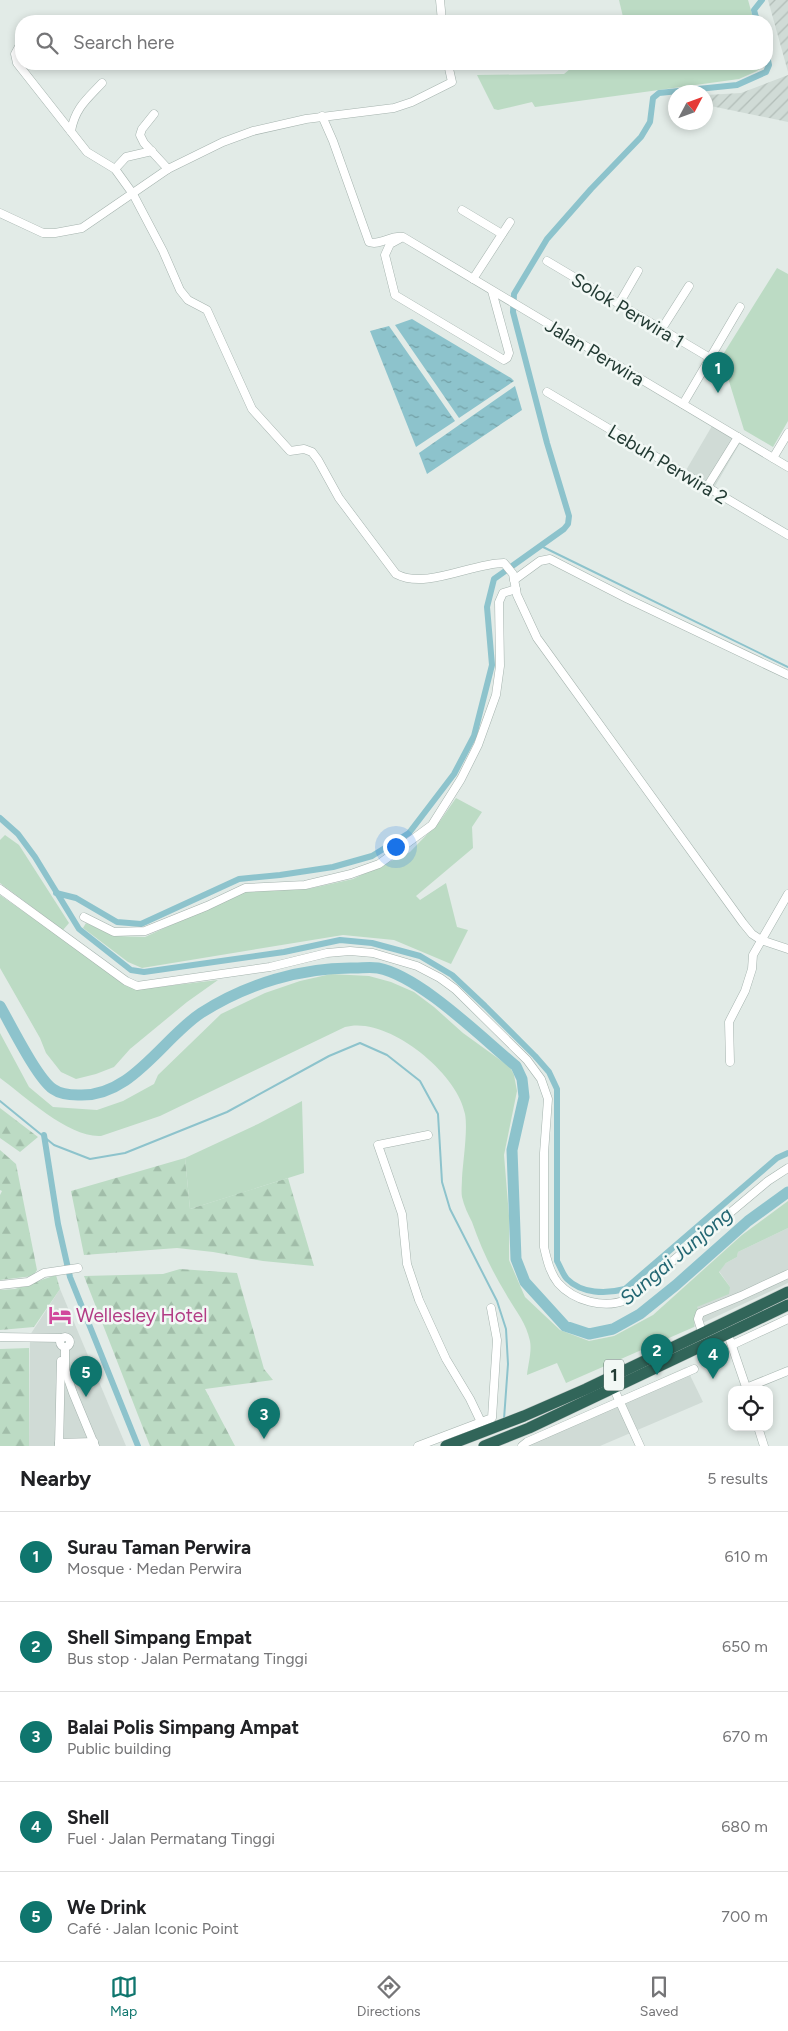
<!DOCTYPE html>
<meta charset="utf-8">
<style>
:root{--surface:#fff;--page:#f2f2f2;--text:#202124;--muted:#757577;--line:#e0e0e0;--accent:#0f766e}
body{margin:0;font-family:Figtree,sans-serif;background:var(--page);color:var(--text)}
.controls{position:absolute;right:15px;bottom:15px;display:grid;overflow:hidden;border-radius:10px;box-shadow:0 2px 8px #0003}
.controls button{width:45px;height:45px;display:grid;place-items:center;padding:0;border:0;border-bottom:1px solid var(--line);background:var(--surface);color:var(--text);font:25px sans-serif}
.compass{position:absolute;left:668px;top:85px;width:45px;height:45px;border-radius:50%;background:var(--surface);box-shadow:0 2px 8px #0003;rotate:49deg}
.you{position:absolute;left:395px;top:846px;width:18px;height:18px;margin:-12px;border:4px solid #fff;border-radius:50%;background:#1a73e8;box-shadow:0 0 0 8px #1a73e833}
.badge{display:grid;place-items:center;width:32px;height:32px;border-radius:50%;background:var(--accent);color:#fff;font-size:16px;font-weight:700}
.pin{position:absolute;translate:-50% -41px;filter:drop-shadow(0 1px 2px #0008)}
.pin::after{content:'';position:absolute;top:26px;width:18px;height:15px;background:inherit;clip-path:polygon(0 0,100% 0,50% 100%)}
.list{margin:0;padding:0;list-style:none}
h2{display:flex;justify-content:space-between;align-items:center;height:65px;margin:0;padding:0 20px;font-size:21px}
h2 small{font-size:16px;font-weight:400;color:var(--muted)}
.list li{display:grid;grid-template-columns:32px 1fr auto;gap:15px;align-items:center;box-sizing:border-box;height:90px;padding:0 20px;border-top:1px solid var(--line)}
.list b{display:block;font-size:19px;white-space:nowrap}
.list p{margin:0;font-size:16px;white-space:nowrap;color:var(--muted)}
.list em{font-size:16px;font-style:normal;color:var(--muted)}
.icon{flex:none;width:28px;height:28px;fill:none;stroke:currentColor;stroke-width:2;stroke-linecap:round;stroke-linejoin:round}
.map{position:relative;flex:none;width:788px;height:1446px;overflow:hidden}
.search{position:absolute;background:var(--surface);box-shadow:0 2px 8px #0003;left:15px;right:15px;top:15px;height:55px;display:flex;align-items:center;gap:12px;box-sizing:border-box;padding:0 18px;border-radius:20px;color:var(--muted);font-size:19px}
.sheet{height:515px;background:var(--surface)}
nav{display:flex;justify-content:space-around;align-items:center;box-sizing:border-box;height:70px;border-top:1px solid var(--line);background:var(--surface);font-size:14px;color:var(--muted)}
nav a{display:grid;justify-items:center;gap:2px}
nav .on{color:var(--accent)}
.map>svg:first-child{display:block}
.built{fill:#d0dbd6}
.industrial{fill:url(#industrial-furrows)}
.green{fill:#bcdbc4}
.forest{fill:url(#forest-firs)}
.water{fill:url(#water-ripples)}
.lines{fill:none;stroke-linecap:round;stroke-linejoin:round}
.stream{stroke:#8dc3cc;stroke-width:2}
.canal{stroke:#8dc3cc;stroke-width:6}
.river{stroke:#8dc3cc;stroke-width:11}
.minor-casing{stroke:#a5b3ae;stroke-width:9}
.highway-casing{stroke:#c1c8c6;stroke-width:12}
.minor{stroke:#fff;stroke-width:8}
.highway{stroke:#316559;stroke-width:11}
.labels{text-anchor:middle;stroke-width:5;stroke-linejoin:round;paint-order:stroke}
.shield{fill:#f2f8f5;stroke:#61746e;stroke-width:1}
.shield-label{font-size:18px;font-weight:bold;fill:#233b34}
.street-label{font-size:19px;fill:#233b34;stroke:#f2f8f5}
.hotel-label{font-size:19px;fill:#b23c85;stroke:#f2f8f5;text-anchor:start}
.water-label{font-size:20px;font-style:italic;fill:#226672;stroke:#f2f8f5}
</style>
<div class="map">
<svg width="788" height="1446" viewBox="0 0 788 1446">
<defs>
<pattern id="industrial-furrows" width="10" height="10" patternUnits="userSpaceOnUse" patternTransform="scale(1.25)"><rect width="10" height="10" fill="#d0dbd6"/><path d="M-1 1l2-2M0 10L10 0M9 11l2-2" fill="none" stroke="#b2bdb8"/></pattern>
<pattern id="forest-firs" width="22" height="20" patternUnits="userSpaceOnUse" patternTransform="scale(1.25)"><rect width="22" height="20" fill="#bcdbc4"/><path d="M5 1l3.5 6h-7zM16 11l3.5 6h-7z" fill="#a1bda9"/></pattern>
<pattern id="water-ripples" width="26" height="14" patternUnits="userSpaceOnUse" patternTransform="scale(1.25)"><rect width="26" height="14" fill="#8dc3cc"/><path d="M2 4q2-2 4 0t4 0M15 11q2-2 4 0t4 0" fill="none" stroke="#73a0a6"/></pattern>
</defs>
<rect width="100%" height="100%" fill="#e2ebe7"/>
<g class="built">
<polygon points="712,426 740,443 714,488 685,472"/>
<polygon points="788,1228 788,1283 694,1327 697,1307 730,1287 719,1271 726,1263 737,1257 738,1252"/>
<polygon points="60,1289 126,1446 29,1446 30,1335"/>
<polygon points="686,1367 703,1402 600,1446 519,1446 519,1443"/>
</g>
<g class="industrial">
<polygon points="768,0 788,0 788,72"/>
<polygon points="788,75 788,122 706,105 706,95 741,93"/>
</g>
<g class="green">
<polygon points="619,0 748,0 754,21 624,21"/>
<polygon points="576,64 764,64 764,65 757,71 739,79 535,107 532,102 498,110 494,109 477,75 564,74"/>
<polygon points="777,268 788,274 788,421 773,447 744,430 728,378 714,369"/>
<polygon points="456,798 482,812 472,827 473,848 416,896 420,900 446,883 457,927 468,930 451,964 394,940 343,935 142,968 128,962 83,928 86,923 115,936 145,937 247,890 308,889 353,879 410,852 440,821"/>
<polygon points="5,835 19,845 69,923 63,930 0,883 0,840"/>
<polygon points="0,895 131,987 142,989 218,980 187,1002 130,1049 114,1067 96,1074 76,1079 61,1072 46,1053 40,1038 0,968"/>
<path d="M331,974L369,976L391,982L414,992L434,1007L463,1033L510,1067L514,1075L517,1091L504,1155L509,1216V1260L525,1297L560,1330L589,1341L614,1336L653,1315L742,1235L788,1201V1228L738,1252L737,1257L726,1263L719,1272L730,1287L729,1294L697,1307L699,1311L696,1313L694,1327L566,1383L557,1363L527,1375C528,1365 532,1351 530,1341C526,1322 515,1310 506,1294C492,1271 481,1248 472,1222C468,1214 464,1206 462,1197C461,1192 462,1184 462,1178C463,1161 468,1129 465,1114C458,1073 387,1015 345,1027L160,1116L101,1136C69,1138 26,1097 0,1078V1033L29,1087L53,1107L97,1110L123,1101L154,1084L158,1075L221,1014L265,993L300,981Z"/>
<polygon points="302,1101 304,1173 190,1209 185,1158 258,1124"/>
</g>
<g class="forest">
<polygon points="0,1108 38,1137 20,1152 0,1138"/>
<polygon points="0,1150 16,1164 37,1270 33,1276 0,1280 0,1195 2,1191 0,1190"/>
<polygon points="185,1158 190,1209 288,1178 314,1266 263,1261 213,1252 177,1248 84,1255 71,1191"/>
<polygon points="180,1269 237,1273 264,1369 273,1380 205,1389 235,1446 150,1446 84,1276 163,1274"/>
<polygon points="56,1275 60,1289 34,1327 0,1330 0,1290 15,1289"/>
<polygon points="29,1348 29,1446 0,1446 0,1349"/>
</g>
<g class="water">
<polygon points="412,319 511,378 514,381 459,418 395,325"/>
<polygon points="389,326 455,421 416,447 370,331"/>
<polygon points="515,386 522,410 427,474 419,453"/>
</g>
<g class="lines">
<g class="stream">
<polyline points="541,546 788,667"/>
<polyline points="0,1101 54,1145 90,1159 125,1153 227,1112 329,1056 360,1043 387,1055 420,1081 438,1114 442,1182 450,1209 497,1301 506,1329 508,1364 504,1419"/>
</g>
<g class="canal">
<polyline points="757,21 754,10 762,0"/>
<path d="M0,818L18,834L35,857L79,929L131,970L144,972L284,952L340,940L372,943L420,956L452,975L485,1006L535,1056L549,1072L557,1089V1261C560,1266 563,1275 567,1279C582,1294 606,1294 625,1289L777,1158L788,1153"/>
<polyline points="56,893 76,898 117,922 141,924 239,879 280,875 333,867 372,856 409,833 454,774 474,736 492,665 487,607 494,579 564,529 568,524 569,516 547,443 513,312 514,294 547,239 591,189 641,137 650,122 653,98 659,93 737,85 766,72 769,65 767,56"/>
<polyline points="44,1135 58,1224 70,1277 138,1446"/>
</g>
<path class="river" d="M0,1006C11,1025 37,1078 53,1089C60,1094 70,1095 78,1095C131,1098 162,1039 201,1013C246,984 302,967 355,968C362,968 370,967 378,968C420,976 482,1038 516,1066L522,1079L524,1097L512,1150L516,1259L525,1282L565,1326L589,1334L613,1329L640,1314L676,1285L748,1221L788,1192"/>
<defs>
<g id="minor">
<polyline points="440,0 442,21"/>
<path d="M21,43L15,54L17,63L87,152L115,169L133,194L163,251L180,290L188,300L207,310L252,409L290,451L304,449L312,452L318,460L339,498L396,574C426,590 472,563 504,563L513,574L517,595L537,638L743,923L752,934L761,940L788,949"/>
<polyline points="154,114 142,129 140,135 144,143 168,169"/>
<path d="M322,116L333,141L369,242C380,246 390,235 403,237L788,467"/>
<path d="M71,131C75,108 87,99 102,83"/>
<polyline points="115,169 126,157 152,151"/>
<polyline points="462,210 502,234"/>
<polyline points="0,213 43,233 55,233 82,228 168,169 223,142 253,131 306,119 394,108 412,102 452,82 448,64"/>
<polyline points="401,238 390,244 385,255 395,295 504,360 507,358 509,353 492,291"/>
<polyline points="547,261 710,358"/>
<polyline points="473,279 510,222"/>
<polyline points="619,304 638,271"/>
<polyline points="661,330 689,286"/>
<polyline points="547,392 788,535"/>
<polyline points="683,404 740,307"/>
<polyline points="773,458 788,433"/>
<polyline points="707,487 738,437"/>
<polyline points="514,580 540,561 550,559 628,599 788,675"/>
<path d="M0,889L126,981L137,986L270,967L327,953L350,951L373,953L417,966L440,978L455,989L527,1060L541,1079L548,1099L544,1153V1247C547,1260 550,1273 558,1283C574,1301 604,1309 626,1300L768,1181L788,1168"/>
<polyline points="84,917 114,932 145,931 207,906 245,888 305,885 351,874 379,864 432,825 461,779 478,745 496,695 500,666 499,602 503,593 516,589"/>
<polyline points="730,1062 729,1022 745,991 752,969 753,955 788,894"/>
<polyline points="428,1135 378,1145 402,1214 407,1264 419,1300 446,1359 470,1399 481,1422"/>
<polyline points="0,1285 28,1282 44,1273 78,1268"/>
<polyline points="702,1332 698,1319 700,1313 741,1296 788,1274"/>
<polyline points="0,1337 62,1338"/>
<circle cx="65" cy="1342" r="5"/>
<polyline points="730,1340 747,1390"/>
<polyline points="732,1345 788,1319"/>
<polyline points="65,1347 65,1370 73,1393 95,1446"/>
<polyline points="613,1387 640,1446"/>
<polyline points="746,1388 788,1371"/>
<polyline points="758,1427 764,1446"/>
<polyline points="59,1443 94,1442"/>
<polyline points="59,1446 61,1361"/>
<polyline points="418,1446 492,1418 497,1340 491,1308"/>
<polyline points="522,1446 527,1442 694,1369"/>
</g>
<g id="highway">
<polyline points="446,1446 524,1416 586,1389 788,1292"/>
<polyline points="484,1446 529,1428 788,1305"/>
</g>
</defs>
<use href="#minor" class="minor-casing"/>
<use href="#highway" class="highway-casing"/>
<use href="#minor" class="minor"/>
<use href="#highway" class="highway"/>
</g>
<defs>
<symbol id="hotel-bare" viewBox="-9 -9 18 18"><path d="M-6-4.5h1.5V1H6V5H4.5V3h-9V5H-6ZM-4 0a1.8 1.8 0 1 1 3.6 0ZM.5 0V-2.5h3Q6-2.5 6 0Z" fill="#d1479c" stroke="#f2f8f5" stroke-width="2.5" paint-order="stroke"/></symbol>
</defs>
<g fill-rule="evenodd">
<use href="#hotel-bare" x="44" y="1299" width="32" height="32"/>
</g>
<g class="labels">
<rect class="shield" x="604" y="1359.5" width="20" height="31" rx="4"/>
<g class="shield-label">
<text x="614" y="1381">1</text>
</g>
<g class="street-label">
<text transform="translate(628 310) rotate(31)" y="7">Solok Perwira 1</text>
<text transform="translate(595 352) rotate(31)" y="7">Jalan Perwira</text>
<text transform="translate(668 464) rotate(31)" y="7">Lebuh Perwira 2</text>
</g>
<g class="hotel-label">
<text x="76" y="1322">Wellesley Hotel</text>
</g>
<g class="water-label">
<text transform="translate(676 1256) rotate(-40)" y="7">Sungai Junjong</text>
</g>
</g>
</svg>
<div class="controls">
<button><svg class="icon" aria-label="locate" viewBox="0 0 24 24"><circle cx="12" cy="12" r="6"/><path d="M12 2v4M12 18v4M2 12h4M18 12h4"/></svg></button>
</div>
<svg class="compass" viewBox="-18 -18 36 36"><path d="M0-13l5 13h-10z" fill="#e53935"/><path d="M0 13l5-13h-10z" fill="#757577"/></svg>
<div class="you"></div>
<div class="pin badge" style="left:718px;top:393px">1</div>
<div class="pin badge" style="left:657px;top:1375px">2</div>
<div class="pin badge" style="left:264px;top:1439px">3</div>
<div class="pin badge" style="left:713px;top:1379px">4</div>
<div class="pin badge" style="left:86px;top:1397px">5</div>
<div class="search"><svg class="icon" aria-label="search" viewBox="0 0 24 24"><circle cx="10" cy="10" r="6"/><path d="M15 15l6 6"/></svg>Search here</div>
</div>
<section class="sheet">
<h2>Nearby<small>5 results</small></h2>
<ul class="list">
<li><span class="badge">1</span><div><b>Surau Taman Perwira</b><p>Mosque · Medan Perwira</p></div><em>610 m</em></li>
<li><span class="badge">2</span><div><b>Shell Simpang Empat</b><p>Bus stop · Jalan Permatang Tinggi</p></div><em>650 m</em></li>
<li><span class="badge">3</span><div><b>Balai Polis Simpang Ampat</b><p>Public building</p></div><em>670 m</em></li>
<li><span class="badge">4</span><div><b>Shell</b><p>Fuel · Jalan Permatang Tinggi</p></div><em>680 m</em></li>
<li><span class="badge">5</span><div><b>We Drink</b><p>Café · Jalan Iconic Point</p></div><em>700 m</em></li>
</ul>
</section>
<nav>
<a class="on"><svg class="icon" aria-label="map" viewBox="0 0 24 24"><path d="M3 6l6-2 6 2 6-2v14l-6 2-6-2-6 2zM9 4v14M15 6v14"/></svg>Map</a>
<a><svg class="icon" aria-label="directions" viewBox="0 0 24 24"><path d="M12 3l9 9-9 9-9-9zM9 14v-3h6M13 9l2 2-2 2"/></svg>Directions</a>
<a><svg class="icon" aria-label="saved" viewBox="0 0 24 24"><path d="M7 4h10v16l-5-4-5 4z"/></svg>Saved</a>
</nav>
